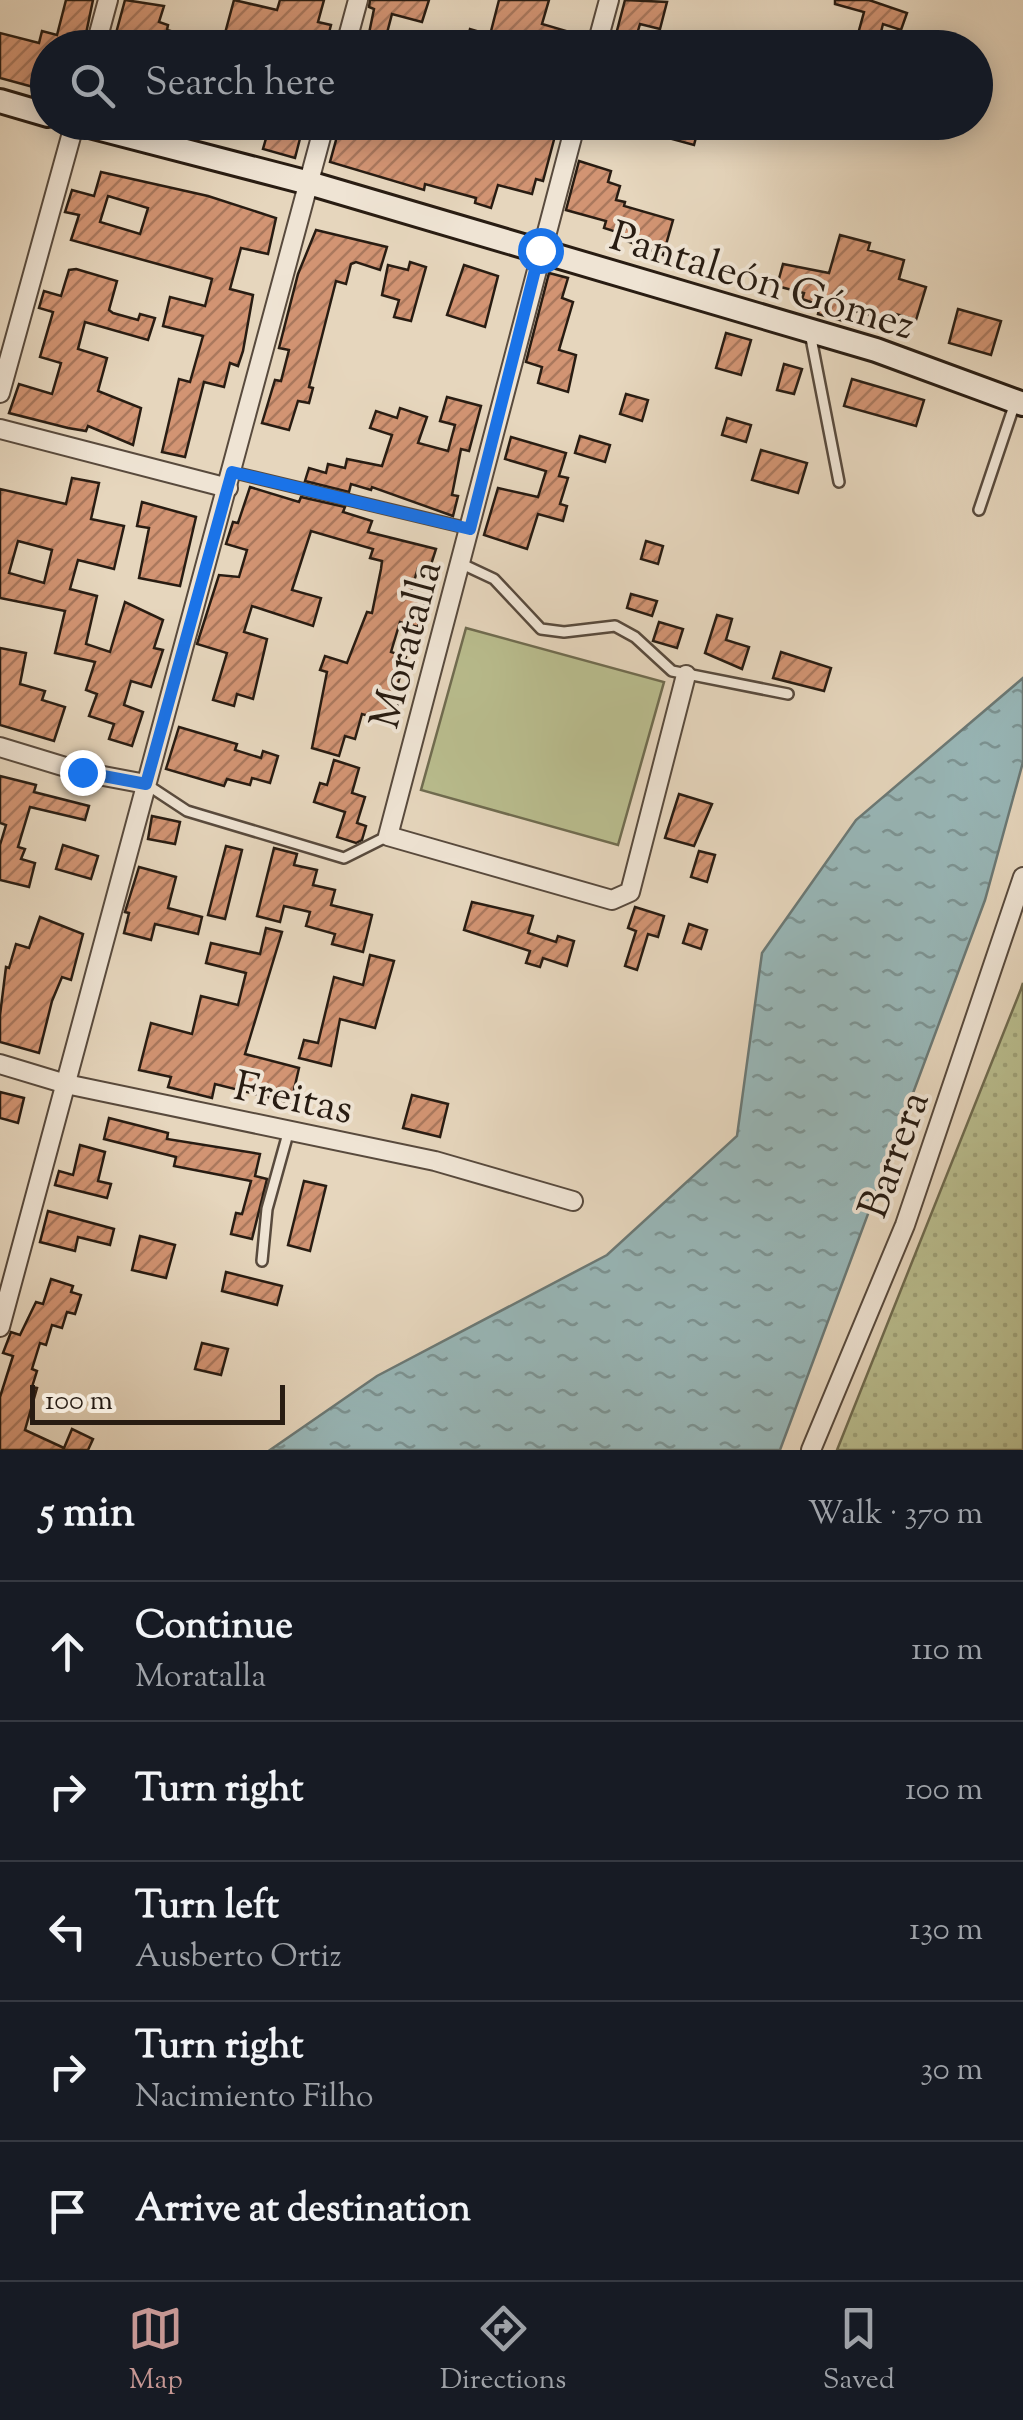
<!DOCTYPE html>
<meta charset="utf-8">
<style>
:root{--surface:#171b24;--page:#20242c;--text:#f1f3f6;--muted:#9ea1a6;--line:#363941;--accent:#c59692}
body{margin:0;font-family:"Sorts Mill Goudy",serif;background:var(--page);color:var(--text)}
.scale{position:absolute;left:30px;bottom:25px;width:255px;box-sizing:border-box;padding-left:10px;border:5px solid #281c12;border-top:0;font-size:28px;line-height:35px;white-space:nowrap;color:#281c12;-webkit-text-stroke:8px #efe4d4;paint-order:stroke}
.stop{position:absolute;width:30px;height:30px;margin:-22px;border:8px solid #1a73e8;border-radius:50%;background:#fff}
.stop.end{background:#1a73e8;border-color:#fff;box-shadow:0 2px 10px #0008}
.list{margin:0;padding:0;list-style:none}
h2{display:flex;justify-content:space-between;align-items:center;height:130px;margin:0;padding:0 40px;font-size:42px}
h2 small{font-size:32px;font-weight:400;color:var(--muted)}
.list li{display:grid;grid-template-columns:65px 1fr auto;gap:30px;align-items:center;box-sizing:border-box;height:140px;padding:0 40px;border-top:2px solid var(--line)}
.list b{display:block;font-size:38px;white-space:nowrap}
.list p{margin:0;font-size:32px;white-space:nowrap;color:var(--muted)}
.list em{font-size:32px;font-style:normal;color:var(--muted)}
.icon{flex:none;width:55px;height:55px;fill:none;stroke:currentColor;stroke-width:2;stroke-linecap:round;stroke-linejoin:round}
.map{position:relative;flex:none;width:1023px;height:1450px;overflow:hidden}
.search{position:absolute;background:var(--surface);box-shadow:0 5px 25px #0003;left:30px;right:30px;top:30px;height:110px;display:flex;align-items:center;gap:25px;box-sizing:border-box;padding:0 35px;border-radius:55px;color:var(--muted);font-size:38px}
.sheet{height:830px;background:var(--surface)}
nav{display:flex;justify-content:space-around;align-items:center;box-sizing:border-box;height:140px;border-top:2px solid var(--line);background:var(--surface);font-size:28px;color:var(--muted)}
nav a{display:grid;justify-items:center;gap:5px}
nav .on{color:var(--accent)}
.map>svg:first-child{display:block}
.grass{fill:url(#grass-dots);stroke:#706c50;stroke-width:2.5}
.garden{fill:#b9bd8e;stroke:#706c50;stroke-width:2.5}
.water{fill:url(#water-ripples);stroke:#6b7976;stroke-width:2.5}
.building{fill:url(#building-hatch);stroke:#281c12;stroke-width:2.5;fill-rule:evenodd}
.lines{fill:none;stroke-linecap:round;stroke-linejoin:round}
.service-casing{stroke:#584a3d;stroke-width:14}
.minor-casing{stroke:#584a3d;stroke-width:22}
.secondary-casing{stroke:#281c12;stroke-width:28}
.service{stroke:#efe4d4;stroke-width:9}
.minor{stroke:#efe4d4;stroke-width:18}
.secondary{stroke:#efe4d4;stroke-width:22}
.route{stroke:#1a73e8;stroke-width:12}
.labels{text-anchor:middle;stroke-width:8;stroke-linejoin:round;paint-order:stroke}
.street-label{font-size:42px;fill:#281c12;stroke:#efe4d4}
</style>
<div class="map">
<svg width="1023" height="1450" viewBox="0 0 1023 1450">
<defs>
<pattern id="grass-dots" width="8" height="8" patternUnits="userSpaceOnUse" patternTransform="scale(2.5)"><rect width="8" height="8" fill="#b9bd8e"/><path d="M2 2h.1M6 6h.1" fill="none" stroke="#9fa279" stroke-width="1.8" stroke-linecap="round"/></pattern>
<pattern id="water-ripples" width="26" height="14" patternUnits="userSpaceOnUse" patternTransform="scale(2.5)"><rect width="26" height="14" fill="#98b7b8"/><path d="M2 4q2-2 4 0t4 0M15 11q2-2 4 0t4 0" fill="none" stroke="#7c9494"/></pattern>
<pattern id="building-hatch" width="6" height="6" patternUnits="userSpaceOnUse" patternTransform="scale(2.5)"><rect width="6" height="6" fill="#d29473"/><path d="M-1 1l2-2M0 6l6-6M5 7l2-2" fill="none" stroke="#aa785d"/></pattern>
</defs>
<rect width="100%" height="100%" fill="#e6d6bd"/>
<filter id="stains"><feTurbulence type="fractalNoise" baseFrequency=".002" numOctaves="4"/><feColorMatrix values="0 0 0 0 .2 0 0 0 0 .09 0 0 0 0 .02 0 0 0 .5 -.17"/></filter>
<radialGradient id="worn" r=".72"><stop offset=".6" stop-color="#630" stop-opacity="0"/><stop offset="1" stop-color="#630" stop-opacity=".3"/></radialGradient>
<polygon class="grass" points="1023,983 1023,1450 837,1450 1021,989"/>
<polygon class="garden" points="466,628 664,682 618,845 421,790"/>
<polygon class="water" points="1023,678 1023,762 985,900 780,1450 270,1450 377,1376 607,1255 737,1136 762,953 856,820"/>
<g class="building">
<polygon points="66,0 93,0 83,48 48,48 48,91 0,78 0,33 39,43 42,31 57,35"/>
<polygon points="125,0 164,6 159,22 168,25 167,30 216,44 216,48 112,48"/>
<polygon points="234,0 277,10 280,0 324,0 318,22 331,25 325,48 221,48"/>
<polygon points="370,0 429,0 422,22 392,14 383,48 366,48 374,9 369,7"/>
<polygon points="499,0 549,0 542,24 580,35 577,48 465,48 470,29 490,35"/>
<polygon points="625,0 667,2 660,29 640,24 633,48 614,42"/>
<polygon points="835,0 869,0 907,13 901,30 883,24 879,40 858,34 864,12 835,4"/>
<polygon points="187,122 228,122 224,137 186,126"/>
<polygon points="236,122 303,127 295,158 263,149 267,135 236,127"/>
<polygon points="341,122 533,122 531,130 555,136 543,181 536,179 532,194 498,185 491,208 475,203 476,198 425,184 424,190 330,162"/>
<polygon points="673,122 700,122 694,145 668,138"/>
<polygon points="579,161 611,171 608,182 620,186 616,200 625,202 624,206 673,220 663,255 619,238 620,233 604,228 606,221 566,210"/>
<path d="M101,172L208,196L276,218L268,254L241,248L230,289L253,295L243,351L238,366L230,363L224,387L204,382L185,457L162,452L179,379L190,382L203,336L163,326L170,297L205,306L212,279L71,240L79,215L65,212L72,190L94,196ZM108,196L148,208L140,234L100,222Z"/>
<polygon points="316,230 387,247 380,270 356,262 351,264 346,284 336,281 309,387 313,388 309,403 298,401 289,430 262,423 275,380 281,381 289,350 279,348 298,274"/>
<polygon points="840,235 870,243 868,250 904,260 899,279 926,287 916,320 889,312 887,320 850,310 847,322 818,314 820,305 802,299 804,293 777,286 783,264 829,273"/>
<polygon points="410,262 426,267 411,321 394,317 399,300 382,295 388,265 408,270"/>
<polygon points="464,265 498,276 485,327 447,315"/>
<polygon points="76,269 117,281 109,310 113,313 138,320 140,314 155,318 148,340 85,322 78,349 107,358 98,391 141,408 133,445 88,426 86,431 68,428 9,413 19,384 52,394 61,363 40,357 53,312 39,308 44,291 61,296 69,270"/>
<polygon points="549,273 568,278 562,298 573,302 559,350 576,355 568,392 538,383 542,367 526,362"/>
<polygon points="958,309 1001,321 991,355 949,343"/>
<polygon points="726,333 751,340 741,375 716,368"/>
<polygon points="784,364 802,369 794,394 777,390"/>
<polygon points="852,379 924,400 916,426 844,406"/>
<polygon points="626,394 648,400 642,421 620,414"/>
<polygon points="447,397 481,406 469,451 461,449 452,495 458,496 453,516 372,487 371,490 351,484 349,492 305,481 309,468 326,473 328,464 345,468 347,459 382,466 392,435 370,428 376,411 397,418 400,408 427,417 418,443 448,451 455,425 440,421"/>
<polygon points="727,418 751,425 746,442 722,435"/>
<polygon points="580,436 610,445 605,462 575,453"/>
<polygon points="511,437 566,453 559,476 568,478 560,504 567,506 563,521 538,514 527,549 484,535 498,488 538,497 546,471 505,459"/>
<polygon points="761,450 807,463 798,493 752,480"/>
<path d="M72,478L99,483L91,519L124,526L114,569L78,560L70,589L97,596L86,644L110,652L125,602L163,620L154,648L163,650L151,687L131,681L124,705L143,712L132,746L109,739L114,724L89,716L97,694L86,690L95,662L55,653L65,611L0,598V489L66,504ZM18,541L52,550L44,583L9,573Z"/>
<polygon points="250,487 299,502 301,497 345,507 343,512 372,521 368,532 436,549 429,571 418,568 409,598 425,602 418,627 400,622 391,652 406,657 395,693 401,694 393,723 362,714 355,739 345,736 339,756 312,748 327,672 320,670 325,656 347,663 367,612 372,613 381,569 382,561 370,558 373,549 311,531 292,590 321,598 313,626 252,606 244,632 267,639 253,699 237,694 234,706 213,700 227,653 197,644 219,575 239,577 247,550 226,544 233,522 238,523"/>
<polygon points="142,502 196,517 180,586 139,578 149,528 137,526"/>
<polygon points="646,541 663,546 658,564 641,559"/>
<polygon points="631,594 657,601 652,616 627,608"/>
<polygon points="717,615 732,619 726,640 749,647 742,669 705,653"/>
<polygon points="659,622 683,629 677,648 653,641"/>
<polygon points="0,648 26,653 20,684 45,691 42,700 65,707 54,741 0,725"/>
<polygon points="781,652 831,668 824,691 773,678"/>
<polygon points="179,727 237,744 235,750 261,758 263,751 278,756 270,783 252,778 250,785 227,779 224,786 166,769"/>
<polygon points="334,760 359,768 352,793 365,797 357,823 366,826 362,840 356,843 337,837 345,812 314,802 320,783 327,785"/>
<polygon points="0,776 36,785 34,792 89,806 85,820 30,807 18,847 25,849 21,859 35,863 29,887 0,880 0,845 6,825 0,823"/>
<polygon points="679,794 712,804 694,846 665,838"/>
<polygon points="152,816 180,822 175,844 148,839"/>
<polygon points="63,845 98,856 91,879 56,869"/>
<polygon points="226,846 242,850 225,919 208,915"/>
<polygon points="274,848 297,854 294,865 317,870 313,885 335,890 331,905 372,915 363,952 332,944 335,934 306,926 310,912 284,906 280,922 257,916"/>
<polygon points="699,851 715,855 707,882 691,877"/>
<polygon points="139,867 176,877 168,908 202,917 198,934 155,924 151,940 124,933 129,913 125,912"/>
<polygon points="472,902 533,916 528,933 556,942 558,936 574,941 567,966 543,958 540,967 526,963 530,951 464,930"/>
<polygon points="635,907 664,916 658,937 648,934 637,970 625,966 636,931 628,928"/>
<polygon points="40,917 83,934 71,980 62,977 52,1001 39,1053 0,1042 0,1015 6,967 9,968 16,944 29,948"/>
<polygon points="689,924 707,930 701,949 683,943"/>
<polygon points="266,928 282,932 245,1054 299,1068 291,1103 215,1084 212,1098 168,1087 171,1077 139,1070 151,1023 192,1034 201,996 238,1005 246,973 206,963 211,943 260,954"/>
<polygon points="370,955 394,961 375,1028 340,1019 331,1066 299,1058 304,1040 318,1043 334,977 363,985"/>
<polygon points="0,1092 24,1098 18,1123 0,1118"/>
<polygon points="412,1095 448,1104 440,1137 403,1128"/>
<polygon points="109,1118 168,1133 167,1139 260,1154 255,1176 267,1179 252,1239 231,1234 236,1213 242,1214 251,1181 174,1166 176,1157 104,1139"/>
<polygon points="80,1145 105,1152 98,1181 111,1184 107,1198 55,1185 59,1171 73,1175"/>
<polygon points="304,1181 326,1186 310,1251 288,1245"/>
<polygon points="48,1211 114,1229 110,1245 78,1237 75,1251 40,1242"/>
<polygon points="140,1236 175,1245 166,1278 132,1270"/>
<polygon points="226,1272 282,1286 277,1305 222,1291"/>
<polygon points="51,1279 73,1286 71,1292 81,1295 75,1314 67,1312 62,1328 52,1325 46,1345 40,1343 32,1369 37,1371 32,1387 37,1388 25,1430 64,1448 72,1429 93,1439 88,1450 0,1450 0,1397 13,1356 3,1353 11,1332 20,1335 36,1302 43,1304"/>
<polygon points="202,1343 228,1349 221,1375 195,1369"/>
</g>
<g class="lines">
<defs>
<g id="service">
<polyline points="810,333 839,482"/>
<polyline points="232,472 471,529"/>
<polyline points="979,510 1015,403"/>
<polyline points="462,564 494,579 541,629 564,632 615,626 635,637 672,671 788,694"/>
<polyline points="146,784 187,811 344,858 388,836"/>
<polyline points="262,1261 267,1209 289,1130"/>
</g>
<g id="minor">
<polyline points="95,48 108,0"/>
<polyline points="345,48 358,0"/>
<polyline points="596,48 609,0"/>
<polyline points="576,122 388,836 612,900 630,892 686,675"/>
<polyline points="0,393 75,122"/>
<polyline points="0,429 228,488"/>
<polyline points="0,747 82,772 146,784"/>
<polyline points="0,1064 66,1084 435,1161 573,1201"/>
<polyline points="0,1327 325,122"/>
<polyline points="811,1450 905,1225 1023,877"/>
</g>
<g id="secondary">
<polyline points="0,101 48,115"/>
<polyline points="74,122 309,183 876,350 1023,404"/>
</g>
</defs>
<use href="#service" class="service-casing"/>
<use href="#minor" class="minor-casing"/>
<use href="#secondary" class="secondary-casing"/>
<use href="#service" class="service"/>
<use href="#minor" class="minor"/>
<use href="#secondary" class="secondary"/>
</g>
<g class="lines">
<polyline class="route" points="82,772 146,784 232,472 470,529 540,250"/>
</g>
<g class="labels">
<g class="street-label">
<text transform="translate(763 279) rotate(17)" y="15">Pantaleón Gómez</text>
<text transform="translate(404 644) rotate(-75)" y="15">Moratalla</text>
<text transform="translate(294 1096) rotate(12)" y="15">Freitas</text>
<text transform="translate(892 1154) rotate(-70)" y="15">Barrera</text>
</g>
</g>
<rect width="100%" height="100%" filter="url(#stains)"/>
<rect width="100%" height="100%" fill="url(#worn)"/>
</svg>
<div class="scale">100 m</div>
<div class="stop" style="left:540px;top:250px"></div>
<div class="stop end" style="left:82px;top:772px"></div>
<div class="search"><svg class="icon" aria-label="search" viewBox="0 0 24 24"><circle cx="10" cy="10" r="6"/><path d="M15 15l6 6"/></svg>Search here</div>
</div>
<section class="sheet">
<h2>5 min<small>Walk · 370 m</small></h2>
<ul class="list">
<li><svg class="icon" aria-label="ahead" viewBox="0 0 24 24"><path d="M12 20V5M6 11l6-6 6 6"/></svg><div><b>Continue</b><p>Moratalla</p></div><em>110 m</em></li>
<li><svg class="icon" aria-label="right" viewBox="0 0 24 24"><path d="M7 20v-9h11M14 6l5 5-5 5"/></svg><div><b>Turn right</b></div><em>100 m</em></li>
<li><svg class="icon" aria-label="left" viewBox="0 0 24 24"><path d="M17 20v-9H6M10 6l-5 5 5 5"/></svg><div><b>Turn left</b><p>Ausberto Ortiz</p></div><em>130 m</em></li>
<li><svg class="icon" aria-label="right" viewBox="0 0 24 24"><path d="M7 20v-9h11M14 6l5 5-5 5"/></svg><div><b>Turn right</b><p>Nacimiento Filho</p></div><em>30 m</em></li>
<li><svg class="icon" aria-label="arrive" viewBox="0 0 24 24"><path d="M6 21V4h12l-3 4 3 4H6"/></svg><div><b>Arrive at destination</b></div></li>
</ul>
</section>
<nav>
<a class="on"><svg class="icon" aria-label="map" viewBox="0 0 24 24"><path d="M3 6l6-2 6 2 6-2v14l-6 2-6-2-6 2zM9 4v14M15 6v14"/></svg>Map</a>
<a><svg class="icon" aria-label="directions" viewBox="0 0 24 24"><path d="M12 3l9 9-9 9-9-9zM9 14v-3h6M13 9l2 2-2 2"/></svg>Directions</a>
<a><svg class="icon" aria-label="saved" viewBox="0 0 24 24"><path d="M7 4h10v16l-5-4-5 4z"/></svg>Saved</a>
</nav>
